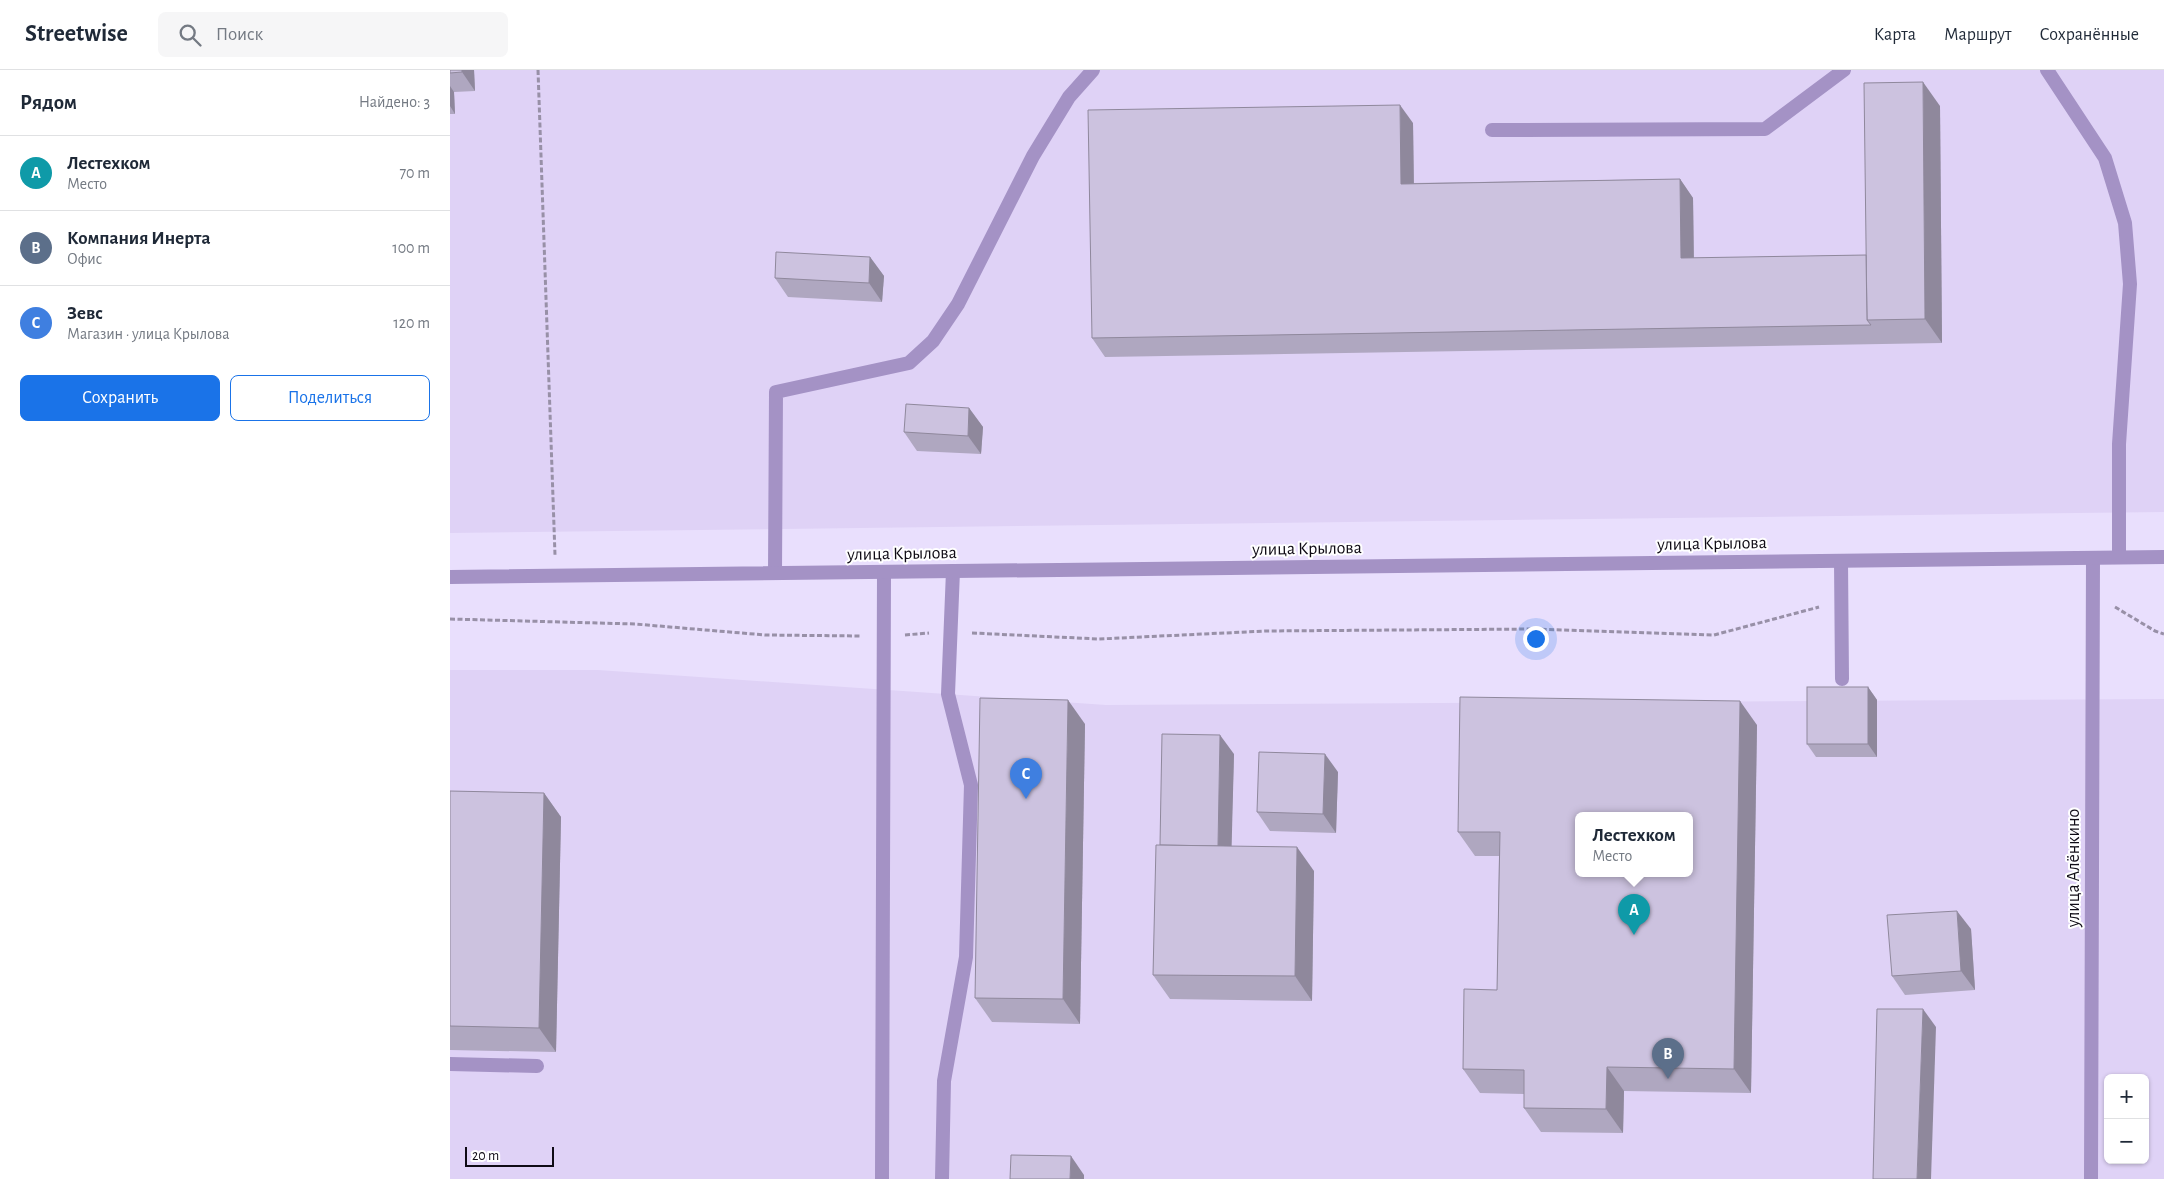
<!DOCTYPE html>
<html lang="ru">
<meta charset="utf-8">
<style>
:root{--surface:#fff;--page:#f6f6f7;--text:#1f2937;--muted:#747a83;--line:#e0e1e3;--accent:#1a73e8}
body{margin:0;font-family:"Alegreya Sans",sans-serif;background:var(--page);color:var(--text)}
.controls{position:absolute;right:15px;bottom:15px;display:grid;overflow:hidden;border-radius:8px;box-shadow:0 1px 4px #0004}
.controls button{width:45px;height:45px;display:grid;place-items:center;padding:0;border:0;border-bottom:1px solid var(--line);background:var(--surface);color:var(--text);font:25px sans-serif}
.scale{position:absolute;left:15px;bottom:12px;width:89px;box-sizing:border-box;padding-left:5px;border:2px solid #0f0b15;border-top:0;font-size:14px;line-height:18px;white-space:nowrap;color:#0f0b15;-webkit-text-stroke:4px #fff;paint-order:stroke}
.you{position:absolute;left:1085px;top:568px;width:18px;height:18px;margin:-12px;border:4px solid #fff;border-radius:50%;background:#1a73e8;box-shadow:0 0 0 8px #1a73e833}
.badge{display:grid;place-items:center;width:32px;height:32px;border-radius:50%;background:var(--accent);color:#fff;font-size:16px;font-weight:700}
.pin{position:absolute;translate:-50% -41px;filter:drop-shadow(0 1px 2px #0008)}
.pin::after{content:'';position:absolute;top:26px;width:18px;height:15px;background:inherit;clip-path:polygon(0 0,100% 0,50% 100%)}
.popup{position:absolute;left:1125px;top:742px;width:118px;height:65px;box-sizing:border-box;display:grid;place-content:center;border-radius:8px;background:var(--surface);filter:drop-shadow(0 1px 4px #0005);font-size:16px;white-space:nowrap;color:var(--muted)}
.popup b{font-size:19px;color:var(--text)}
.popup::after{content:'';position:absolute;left:50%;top:100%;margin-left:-10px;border:10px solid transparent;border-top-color:var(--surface)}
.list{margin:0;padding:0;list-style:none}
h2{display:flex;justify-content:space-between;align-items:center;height:65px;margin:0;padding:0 20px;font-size:21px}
h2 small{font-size:16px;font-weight:400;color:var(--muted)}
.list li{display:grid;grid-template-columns:32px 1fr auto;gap:15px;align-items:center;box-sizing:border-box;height:75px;padding:0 20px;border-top:1px solid var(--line)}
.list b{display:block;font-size:19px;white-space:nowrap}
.list p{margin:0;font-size:16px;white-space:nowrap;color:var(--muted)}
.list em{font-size:16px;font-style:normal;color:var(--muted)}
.actions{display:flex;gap:10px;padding:15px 20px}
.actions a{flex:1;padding:11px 0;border:1px solid var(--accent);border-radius:8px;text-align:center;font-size:18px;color:var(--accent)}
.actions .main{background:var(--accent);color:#fff}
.icon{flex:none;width:28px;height:28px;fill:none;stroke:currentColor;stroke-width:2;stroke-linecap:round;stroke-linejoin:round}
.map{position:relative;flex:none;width:1714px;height:1109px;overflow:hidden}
header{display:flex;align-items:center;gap:30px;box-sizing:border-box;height:70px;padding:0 25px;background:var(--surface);border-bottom:1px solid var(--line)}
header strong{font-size:24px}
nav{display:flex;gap:28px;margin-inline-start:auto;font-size:18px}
.search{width:350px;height:45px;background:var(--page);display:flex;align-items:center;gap:12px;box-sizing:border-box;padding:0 18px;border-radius:8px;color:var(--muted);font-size:19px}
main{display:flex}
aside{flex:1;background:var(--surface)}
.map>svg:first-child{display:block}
.built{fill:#dfd2f6;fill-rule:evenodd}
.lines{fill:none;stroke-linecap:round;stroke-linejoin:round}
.path{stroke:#9890a7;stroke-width:3;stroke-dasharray:5 2.5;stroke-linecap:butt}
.service{stroke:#a492c5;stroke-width:14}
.tertiary{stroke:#a492c5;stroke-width:14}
.wall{fill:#afa7c0}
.shaded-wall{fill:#8f889c}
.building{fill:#ccc2df;stroke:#8f889c;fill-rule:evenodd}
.labels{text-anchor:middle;stroke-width:4;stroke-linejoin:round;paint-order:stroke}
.street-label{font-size:18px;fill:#0f0b15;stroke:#fff}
</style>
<header>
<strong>Streetwise</strong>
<div class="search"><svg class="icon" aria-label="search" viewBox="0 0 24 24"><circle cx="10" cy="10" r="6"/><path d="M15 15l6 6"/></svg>Поиск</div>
<nav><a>Карта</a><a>Маршрут</a><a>Сохранённые</a></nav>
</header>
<main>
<aside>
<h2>Рядом<small>Найдено: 3</small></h2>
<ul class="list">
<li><span class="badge" style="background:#0f9aa8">A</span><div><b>Лестехком</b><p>Место</p></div><em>70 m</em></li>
<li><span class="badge" style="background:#5c6f8a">B</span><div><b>Компания Инерта</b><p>Офис</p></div><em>100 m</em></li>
<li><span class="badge" style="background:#3f7fe0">C</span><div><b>Зевс</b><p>Магазин · улица Крылова</p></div><em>120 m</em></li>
</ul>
<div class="actions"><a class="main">Сохранить</a><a>Поделиться</a></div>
</aside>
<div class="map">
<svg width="1714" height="1109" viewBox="0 0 1714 1109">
<rect width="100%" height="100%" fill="#e9dffd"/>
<g class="built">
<polygon points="0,0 1714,0 1714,442 0,463"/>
<path d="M0,600H148L656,635L1714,629V1109H0ZM1129,746H1239V804H1129ZM1658,1008H1695V1090H1658Z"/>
</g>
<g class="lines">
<g class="path">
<polyline points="88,0 105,485"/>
<polyline points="1665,537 1705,561 1714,564"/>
<polyline points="0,549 185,554 315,565 411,566"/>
<polyline points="522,563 649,569 816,561 1085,559 1264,565 1369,537"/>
<polyline points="455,565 479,563"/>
</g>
<g class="service">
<polyline points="1597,0 1655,88 1675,153 1680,214 1669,374 1669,487"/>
<polyline points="1042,60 1315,59 1394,0"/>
<polyline points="1391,491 1392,609"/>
<polyline points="325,503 326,322 459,293 483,271 508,234 583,86 619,27 643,0"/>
<polyline points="0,994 87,996"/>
<polyline points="432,1109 434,502"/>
<polyline points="492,1109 494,1011 516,887 521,715 498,624 503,501"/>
<polyline points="1641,1109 1643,488"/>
</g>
<polyline class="tertiary" points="0,507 1714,487"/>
</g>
<g class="wall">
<polygon points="0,0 24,0 25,21 4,22 5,44 0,44"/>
<polygon points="1490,36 1492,273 655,287 642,268 963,53 964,113 1230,109 1243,128 1244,188 1416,185"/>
<polygon points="420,187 434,206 432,232 338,227 325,208"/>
<polygon points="519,338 533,357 531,384 467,381 454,362"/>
<polygon points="1418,617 1427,630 1427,687 1366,687 1357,674"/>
<polygon points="635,654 630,954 542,952 525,928"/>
<polygon points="1307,655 1301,1023 1174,1021 1173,1063 1091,1062 1074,1038 1074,1024 1030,1023 1013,999 1047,920 1049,786 1025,786 1008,762"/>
<polygon points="784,684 781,776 864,801 862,931 720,929 703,905 710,775"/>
<polygon points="888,702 886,763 820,761 807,742"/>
<polygon points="0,721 94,723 111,747 106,982 0,980"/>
<polygon points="1521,859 1525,920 1455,925 1442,906"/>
</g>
<g class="shaded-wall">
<polygon points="12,0 24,0 25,21 12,2"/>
<polygon points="1473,12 1490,36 1492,273 1475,249"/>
<polygon points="0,16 4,22 5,44 0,36"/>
<polygon points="950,35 963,53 964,132 951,114"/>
<polygon points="1230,109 1243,128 1244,207 1231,188"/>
<polygon points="420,187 434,206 432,232 419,213"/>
<polygon points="519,338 533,357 531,384 518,366"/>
<polygon points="1418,617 1427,630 1427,687 1418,674"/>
<polygon points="618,630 635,654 630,954 613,929"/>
<polygon points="1290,631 1307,655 1301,1023 1284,999"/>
<polygon points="770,665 784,684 781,800 768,781"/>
<polygon points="875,684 888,702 886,763 873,744"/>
<polygon points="94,723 111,747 106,982 89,958"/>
<polygon points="847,777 864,801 862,931 845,906"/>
<polygon points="1507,841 1521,859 1525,920 1511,901"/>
<polygon points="1473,939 1486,957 1481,1109 1467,1109"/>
<polygon points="1157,997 1174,1021 1173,1063 1156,1039"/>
<polygon points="621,1086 634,1105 634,1109 620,1109"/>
</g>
<g class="building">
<polygon points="0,0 12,0 12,2 0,3"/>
<polygon points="1473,12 1475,249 1417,250 1414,13"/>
<polygon points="950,35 951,114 1230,109 1231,188 1416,185 1417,250 1421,255 642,268 638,40"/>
<polygon points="326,182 420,187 419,213 325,208"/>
<polygon points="456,334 519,338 518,366 454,362"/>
<rect x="1357" y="617" width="61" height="57"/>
<path d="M1010,627L1290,631L1284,999L1157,997L1156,1039L1074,1038V1000L1013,999L1014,919L1047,920L1050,762H1008ZM1129,746H1239V804H1129Z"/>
<polygon points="530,628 618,630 613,929 525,928"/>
<polygon points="712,664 770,665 768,776 710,775"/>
<polygon points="809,682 875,684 873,744 807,742"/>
<polygon points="0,721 94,723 89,958 0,956"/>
<polygon points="706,775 847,777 845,906 703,905"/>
<polygon points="1507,841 1511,901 1442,906 1437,845"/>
<polygon points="1427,939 1473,939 1467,1109 1423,1109"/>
<polygon points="561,1085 621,1086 620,1109 560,1109"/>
</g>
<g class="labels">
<g class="street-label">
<text transform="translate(1262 473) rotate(-1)" y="6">улица Крылова</text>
<text transform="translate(857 478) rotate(-1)" y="6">улица Крылова</text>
<text transform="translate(452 483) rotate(-1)" y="6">улица Крылова</text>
<text transform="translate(1623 798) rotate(-90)" y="6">улица Алёнкино</text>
</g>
</g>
</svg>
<div class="controls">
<button>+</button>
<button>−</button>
</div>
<div class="scale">20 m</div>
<div class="you"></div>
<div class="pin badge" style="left:1184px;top:865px;background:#0f9aa8">A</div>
<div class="popup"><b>Лестехком</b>Место</div>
<div class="pin badge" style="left:1218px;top:1009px;background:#5c6f8a">B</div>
<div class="pin badge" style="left:576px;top:729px;background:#3f7fe0">C</div>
</div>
</main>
